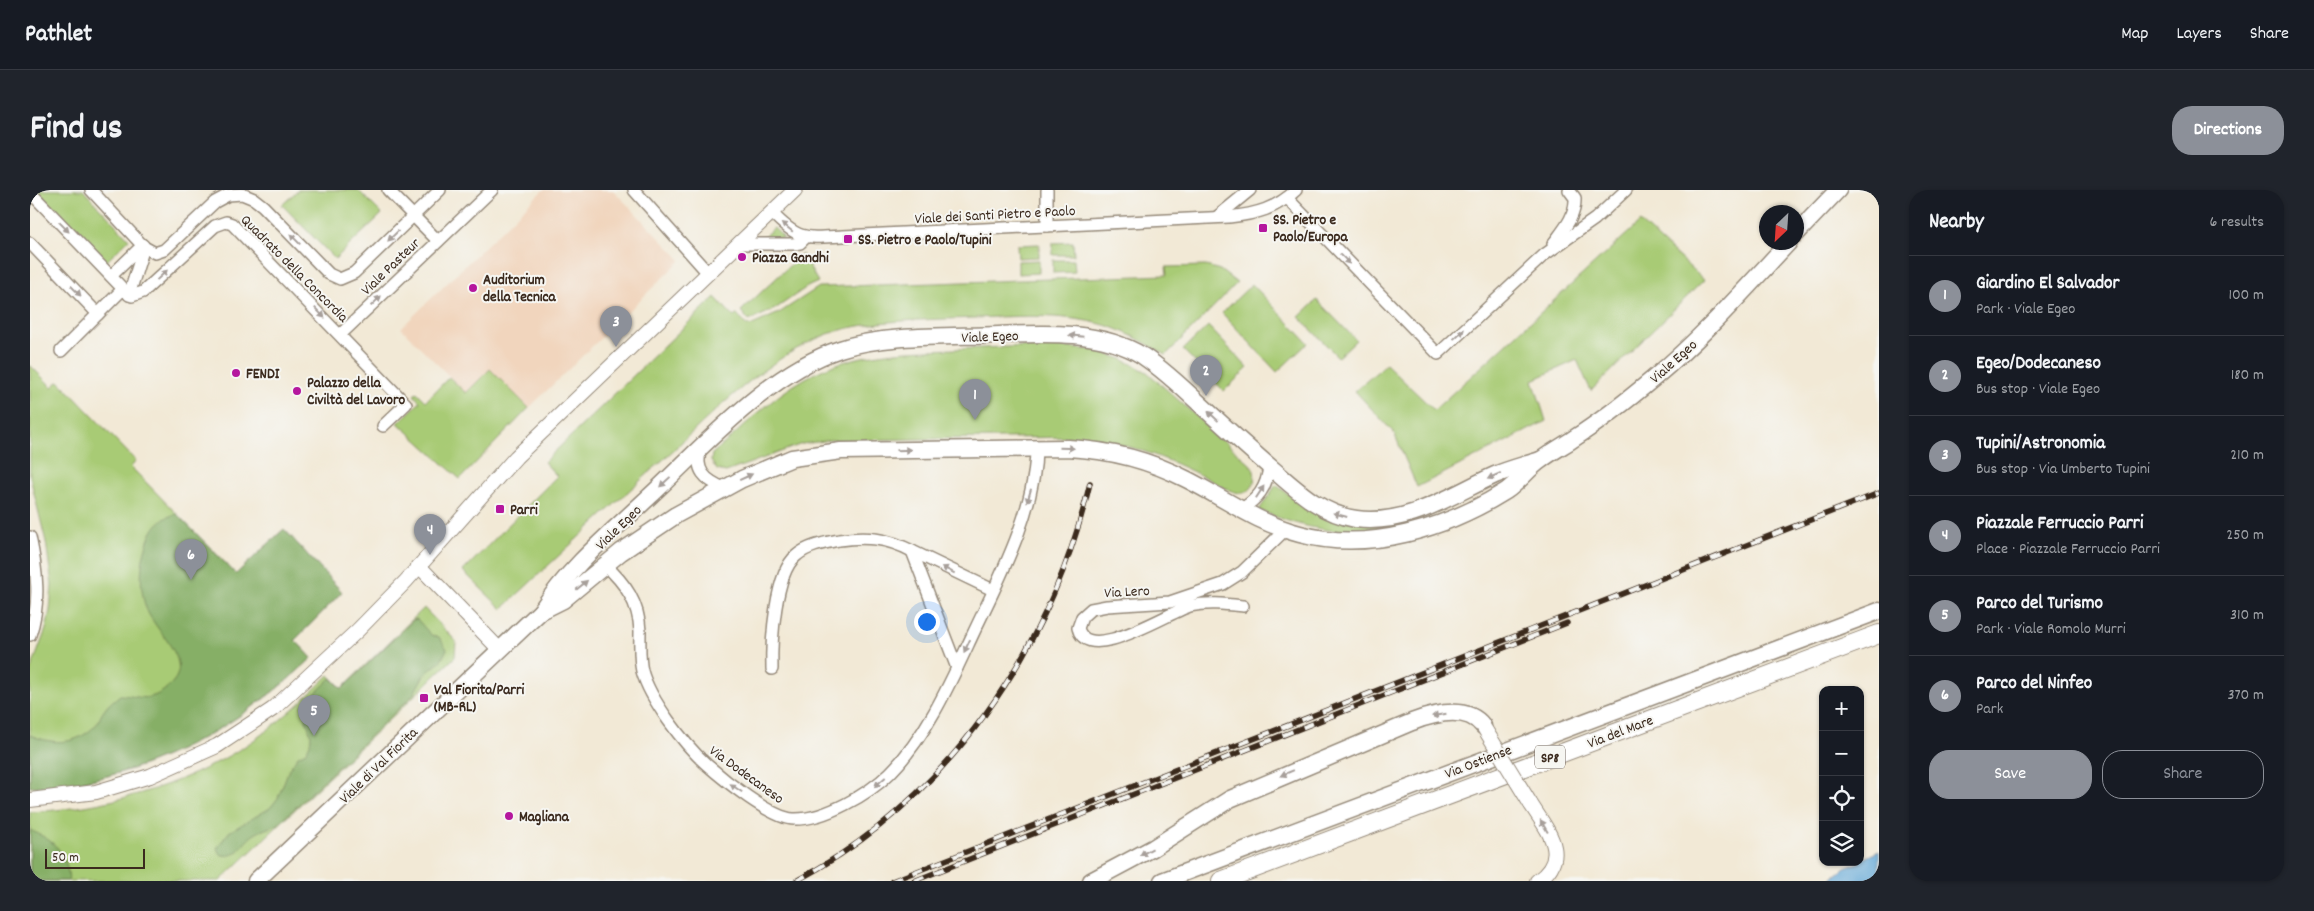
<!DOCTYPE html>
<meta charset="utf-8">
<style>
:root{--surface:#171b24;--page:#20242c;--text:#f1f3f6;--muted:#9ea1a6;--line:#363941;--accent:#8c9099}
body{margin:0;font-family:Dekko,sans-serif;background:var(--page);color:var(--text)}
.controls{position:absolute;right:15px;bottom:15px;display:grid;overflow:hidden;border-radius:10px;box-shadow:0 1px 4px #0004}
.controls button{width:45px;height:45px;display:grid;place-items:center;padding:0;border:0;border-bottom:1px solid var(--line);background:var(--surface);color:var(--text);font:25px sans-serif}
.compass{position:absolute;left:1729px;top:15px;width:45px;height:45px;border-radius:50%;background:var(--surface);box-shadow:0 1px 4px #0004;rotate:205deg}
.scale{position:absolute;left:15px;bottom:12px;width:100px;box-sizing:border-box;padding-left:5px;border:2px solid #3b2a1e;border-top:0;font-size:14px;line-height:18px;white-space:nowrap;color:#3b2a1e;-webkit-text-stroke:4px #f6f6f2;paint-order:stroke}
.you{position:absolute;left:896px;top:431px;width:18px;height:18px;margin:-12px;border:4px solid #fff;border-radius:50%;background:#1a73e8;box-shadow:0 0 0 8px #1a73e833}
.badge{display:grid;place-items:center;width:32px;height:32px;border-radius:50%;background:var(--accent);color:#fff;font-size:16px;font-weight:700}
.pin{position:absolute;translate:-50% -41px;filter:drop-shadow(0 1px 2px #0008)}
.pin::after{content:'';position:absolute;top:26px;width:18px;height:15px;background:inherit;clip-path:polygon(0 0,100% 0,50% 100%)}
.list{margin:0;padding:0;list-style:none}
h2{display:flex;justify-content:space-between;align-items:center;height:65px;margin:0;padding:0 20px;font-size:21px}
h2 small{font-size:16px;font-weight:400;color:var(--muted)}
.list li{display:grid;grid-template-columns:32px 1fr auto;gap:15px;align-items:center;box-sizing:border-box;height:80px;padding:0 20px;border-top:1px solid var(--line)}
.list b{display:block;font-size:19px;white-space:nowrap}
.list p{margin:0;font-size:16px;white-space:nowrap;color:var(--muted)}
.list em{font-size:16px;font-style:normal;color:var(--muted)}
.actions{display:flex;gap:10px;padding:15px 20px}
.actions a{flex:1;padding:11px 0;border:1px solid var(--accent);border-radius:20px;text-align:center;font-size:18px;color:var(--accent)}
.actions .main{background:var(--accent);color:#fff}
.icon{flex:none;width:28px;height:28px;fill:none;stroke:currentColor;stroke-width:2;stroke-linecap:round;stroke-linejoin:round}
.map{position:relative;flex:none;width:1849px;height:691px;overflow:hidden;border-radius:20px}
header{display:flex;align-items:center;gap:30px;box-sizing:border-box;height:70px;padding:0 25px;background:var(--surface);border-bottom:1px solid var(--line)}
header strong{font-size:24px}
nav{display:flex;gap:28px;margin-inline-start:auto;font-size:18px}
.intro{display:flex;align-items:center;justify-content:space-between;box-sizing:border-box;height:120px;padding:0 30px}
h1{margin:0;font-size:35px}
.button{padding:12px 22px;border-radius:20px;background:var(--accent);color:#fff;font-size:18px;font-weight:700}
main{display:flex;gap:30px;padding:0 30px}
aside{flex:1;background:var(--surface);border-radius:20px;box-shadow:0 1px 4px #0004}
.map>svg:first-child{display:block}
.built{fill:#f1d5bd}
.green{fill:#a8cb74;stroke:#727a49}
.forest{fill:#86af66;stroke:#606c42}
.water{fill:#61a6d6;stroke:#4e687a}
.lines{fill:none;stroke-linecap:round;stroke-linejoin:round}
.minor-casing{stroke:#968a7a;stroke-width:14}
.tertiary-casing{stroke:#968a7a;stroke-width:16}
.secondary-casing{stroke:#968a7a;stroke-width:19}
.primary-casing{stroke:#968a7a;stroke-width:20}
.minor{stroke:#fff;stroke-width:11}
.tertiary{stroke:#fff;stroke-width:14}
.secondary{stroke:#fff;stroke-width:16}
.primary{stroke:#fff;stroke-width:18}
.rail-casing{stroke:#3b2a1e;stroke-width:5.5}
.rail{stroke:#f6f6f2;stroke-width:4;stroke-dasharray:11;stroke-linecap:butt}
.tertiary-bridge-casing{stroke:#968a7a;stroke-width:16;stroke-linecap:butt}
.tertiary-bridge{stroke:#fff;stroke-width:14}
.oneway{fill:#a79f9a}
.poi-dot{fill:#b5179e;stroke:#f6f6f2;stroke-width:2}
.labels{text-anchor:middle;stroke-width:4;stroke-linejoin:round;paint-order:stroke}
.shield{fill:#f6f6f2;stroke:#73675e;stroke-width:1}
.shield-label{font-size:14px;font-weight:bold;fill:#3b2a1e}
.street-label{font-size:15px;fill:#3b2a1e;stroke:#f6f6f2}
.poi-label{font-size:15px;font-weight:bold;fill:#3b2a1e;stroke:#f6f6f2;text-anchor:start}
</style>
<header>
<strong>Pathlet</strong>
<nav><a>Map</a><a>Layers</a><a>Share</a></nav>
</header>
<div class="intro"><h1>Find us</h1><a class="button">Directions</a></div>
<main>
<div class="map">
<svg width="1849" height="691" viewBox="0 0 1849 691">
<rect width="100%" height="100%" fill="#f6f6f2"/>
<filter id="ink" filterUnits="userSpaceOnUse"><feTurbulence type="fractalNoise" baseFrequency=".02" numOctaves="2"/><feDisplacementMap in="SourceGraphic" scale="10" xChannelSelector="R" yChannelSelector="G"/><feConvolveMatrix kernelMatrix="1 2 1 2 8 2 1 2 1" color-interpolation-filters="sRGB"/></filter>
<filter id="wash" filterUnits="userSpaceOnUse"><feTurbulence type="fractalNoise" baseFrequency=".0096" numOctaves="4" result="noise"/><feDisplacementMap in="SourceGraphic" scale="20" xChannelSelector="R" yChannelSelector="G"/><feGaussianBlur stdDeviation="1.12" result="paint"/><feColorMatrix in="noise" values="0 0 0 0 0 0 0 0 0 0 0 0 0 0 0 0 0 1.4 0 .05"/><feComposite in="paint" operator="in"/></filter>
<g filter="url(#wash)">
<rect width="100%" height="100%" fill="#f2e9d6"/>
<polygon class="built" points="513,0 583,0 651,70 499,218 460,179 436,203 371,138"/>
<g class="green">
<polygon points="7,0 53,0 99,49 75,73"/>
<polygon points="268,0 328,0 352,24 305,69 252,15"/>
<polygon points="1610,32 1674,90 1561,201 1547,170 1503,190 1516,231 1387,297 1364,243 1325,201 1356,174 1404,220"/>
<polygon points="744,38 754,48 733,49 733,47"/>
<polygon points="1043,52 1044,65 1023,65 1022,53"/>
<polygon points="1009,54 1009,67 988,68 987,55"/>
<polygon points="772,64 788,92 777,97 745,119 719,131 711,121"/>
<polygon points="1009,70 1009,83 988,84 988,71"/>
<polygon points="1023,70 1044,70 1045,82 1023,83"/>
<path d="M1176,76L1190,80L1207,93L1136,165C1119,155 1102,145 1084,138C1040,123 991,126 945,128C900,130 840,129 798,144C737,167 682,224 635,268C580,318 526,368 472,419L433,381L527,286L514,272L685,107L704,127L707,124L716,135L720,136L749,123L789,97L1137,85L1136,77Z"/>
<polygon points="1222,94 1278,153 1247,182 1192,123"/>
<polygon points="1287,110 1326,150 1308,167 1269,127"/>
<polygon points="1178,136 1218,178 1194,201 1153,160"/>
<path d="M1021,156L1064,160L1092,169L1117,182L1221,275C1228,284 1225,303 1211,303C1207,303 1202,301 1199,300C1149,273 1114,258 1058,247L802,250L772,254L696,282L687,280L681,271L682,264C712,239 739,209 774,189C823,161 870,161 925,159C957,158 989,156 1021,156Z"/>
<path d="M0,175L22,197L29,191L106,271L101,277L206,384L254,339L312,402L265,450L282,468C219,527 146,572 61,590C41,595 20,595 0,597V482L16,439L20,420L22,395L16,352L0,287Z"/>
<polygon points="460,179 499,218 430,289 368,233 390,212 384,205 387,202 396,211 419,187 436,203"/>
<path d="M1246,295L1276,317L1295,327L1354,336L1355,340C1310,346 1271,338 1229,320Z"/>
<path d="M394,418L426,451L425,467L190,691H0V622C74,618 152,597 215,556C246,536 273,510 299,485L312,498Z"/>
</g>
<g class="forest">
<path d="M147,324L206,384L254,339L312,402L265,450L282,468C204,541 109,593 0,597V545C24,555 46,555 65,536C69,532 70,526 73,522C77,515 84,510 90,505C99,505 111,509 120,507C129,505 135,500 142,493C164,470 124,441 116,418C109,398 110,373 117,354C122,338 129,328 147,324Z"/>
<path d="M387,429L401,445L409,447L417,459L411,471L394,485L383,505L247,635C239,638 231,640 225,644C212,652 207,671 190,664L187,658L199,642L240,618L248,608L259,579L268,566L276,562L280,554L281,546L272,516L301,488L312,499L383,430Z"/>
<path d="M0,640C25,651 37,662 39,691H0Z"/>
</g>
<polygon class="water" points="1849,661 1849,691 1798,691 1815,678 1830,672 1830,670"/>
</g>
<g filter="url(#ink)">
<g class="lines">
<defs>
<g id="minor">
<polyline points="61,0 114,57 125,63 134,60 185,12 198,5 212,4 224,9 233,16 299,84 310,89 324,83 410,0"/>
<polyline points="358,0 408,51"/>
<polyline points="604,0 678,83"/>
<polyline points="1017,0 1017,36"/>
<polyline points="0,2 96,102 102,106 113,102 185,36 196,32 202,34 376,214 353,236"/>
<polyline points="1257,8 1408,164 1514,65 1565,29 1596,0"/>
<path d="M742,23C769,51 775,48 813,46L1199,27C1226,24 1246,19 1266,0"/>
<polyline points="1187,27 1220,0"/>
<polyline points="0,53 68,124"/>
<polyline points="710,54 763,54 770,53 775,48"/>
<path d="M1523,54C1533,40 1546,27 1545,8L1539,0"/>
<polyline points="81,86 113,55"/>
<polyline points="99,105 114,57"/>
<polyline points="311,144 462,0"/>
<polyline points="31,161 93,99"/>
<path d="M671,259C664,280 675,290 694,298"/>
<path d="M1210,320C1228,309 1237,298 1239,276"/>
<path d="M0,347C7,380 11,413 0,445"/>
<path d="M575,375C595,393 609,413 610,441C610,454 609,468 612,481C620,510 654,554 676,574C693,589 742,629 764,629C794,630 839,604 860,583C897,546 921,491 943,444C969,389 1006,320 1006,258"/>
<path d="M1213,416C1195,414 1178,412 1160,416C1139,422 1057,476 1048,438L1052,427L1061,419L1077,416L1140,412L1193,394L1212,382L1255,340"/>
<polyline points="927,478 882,361 963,400"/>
<path d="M742,479C741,452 745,383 766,366C777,356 794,353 809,350C836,346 857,348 882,361"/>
</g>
<g id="tertiary">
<polyline points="389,376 469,459"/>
<polyline points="0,610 66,602 120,586 187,556 243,519 328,440 376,391 486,267 765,0"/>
<path d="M1500,613C1517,640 1542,667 1507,691"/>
</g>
<g id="secondary">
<polyline points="1766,44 1808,0"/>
<path d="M511,421L533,410L591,362L646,325L712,289L762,268L811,261L1038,258C1078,260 1119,270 1156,289C1194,308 1227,333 1270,344C1339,363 1417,338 1476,301C1489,292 1498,279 1511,270C1521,262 1533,256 1543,249C1571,231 1598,210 1624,188C1673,147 1715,99 1759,52"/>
<path d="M226,691L511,421C540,376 582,342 620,306C676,254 737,184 810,159C856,144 921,147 969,145C1016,143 1071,140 1113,166C1134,180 1153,198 1171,215C1196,238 1221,261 1246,282C1270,303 1293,324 1326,329C1377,336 1421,305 1465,285C1479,279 1495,275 1510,270"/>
<path d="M1061,691L1123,658L1200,609L1382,532C1403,524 1437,515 1453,536"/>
<polyline points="1132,691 1849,421"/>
</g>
<polyline id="primary" points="1191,691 1849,444"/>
</defs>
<use href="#minor" class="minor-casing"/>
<use href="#tertiary" class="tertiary-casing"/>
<use href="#secondary" class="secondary-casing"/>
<use href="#primary" class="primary-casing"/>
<use href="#minor" class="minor"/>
<use href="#tertiary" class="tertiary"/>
<use href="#secondary" class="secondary"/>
<use href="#primary" class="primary"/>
<defs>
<g id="rail">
<path d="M766,691C918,610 1021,459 1060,293"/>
<polyline points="862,691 1849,303"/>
<polyline points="884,691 1537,433"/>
</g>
</defs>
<use href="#rail" class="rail-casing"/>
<use href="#rail" class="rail"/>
<defs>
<polyline id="tertiary-bridge" points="1453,536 1500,613"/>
</defs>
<use href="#tertiary-bridge" class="tertiary-bridge-casing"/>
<use href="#tertiary-bridge" class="tertiary-bridge"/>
</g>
<defs><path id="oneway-solid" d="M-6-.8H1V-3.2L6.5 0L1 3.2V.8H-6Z" transform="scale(1.25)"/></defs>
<g class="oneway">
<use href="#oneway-solid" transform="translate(34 37) rotate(46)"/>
<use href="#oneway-solid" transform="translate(757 37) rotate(-141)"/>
<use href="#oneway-solid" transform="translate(363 46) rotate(136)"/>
<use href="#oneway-solid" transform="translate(265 49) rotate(-134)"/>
<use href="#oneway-solid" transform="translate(1315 69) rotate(46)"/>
<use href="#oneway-solid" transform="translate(132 85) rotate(-43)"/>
<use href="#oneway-solid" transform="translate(46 101) rotate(46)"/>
<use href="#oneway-solid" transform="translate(346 111) rotate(-44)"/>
<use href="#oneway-solid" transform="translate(290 123) rotate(46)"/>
<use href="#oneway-solid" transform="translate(1429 144) rotate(-43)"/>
<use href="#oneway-solid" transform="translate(1046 146) rotate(-174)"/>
<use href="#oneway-solid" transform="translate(1183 226) rotate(-137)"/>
<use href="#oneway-solid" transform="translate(1037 258) rotate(1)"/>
<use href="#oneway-solid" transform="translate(874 260) rotate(-1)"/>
<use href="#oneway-solid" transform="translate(1464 286) rotate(155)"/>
<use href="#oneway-solid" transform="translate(716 287) rotate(-25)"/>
<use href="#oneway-solid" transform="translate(635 292) rotate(137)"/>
<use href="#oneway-solid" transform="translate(1230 302) rotate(-57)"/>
<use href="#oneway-solid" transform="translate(999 306) rotate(106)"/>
<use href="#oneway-solid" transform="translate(1310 325) rotate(-164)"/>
<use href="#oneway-solid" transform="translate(918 380) rotate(-153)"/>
<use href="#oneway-solid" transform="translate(552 395) rotate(-40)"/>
<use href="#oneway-solid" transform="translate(937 456) rotate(115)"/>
<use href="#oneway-solid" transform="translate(1409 525) rotate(171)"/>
<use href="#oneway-solid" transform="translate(1257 583) rotate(157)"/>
<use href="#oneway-solid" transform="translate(850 592) rotate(139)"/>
<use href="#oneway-solid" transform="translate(706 598) rotate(-145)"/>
<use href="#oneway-solid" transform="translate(1514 636) rotate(-121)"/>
<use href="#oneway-solid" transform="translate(1116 662) rotate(151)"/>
</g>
</g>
<g class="poi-dot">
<rect x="1228" y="33" width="10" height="10" rx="2.5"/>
<rect x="813" y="44" width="10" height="10" rx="2.5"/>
<circle cx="712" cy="67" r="5"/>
<circle cx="443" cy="98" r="5"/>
<circle cx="206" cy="183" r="5"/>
<circle cx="267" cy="201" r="5"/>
<rect x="465" y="314" width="10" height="10" rx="2.5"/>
<rect x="389" y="503" width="10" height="10" rx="2.5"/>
<circle cx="479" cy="626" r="5"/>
</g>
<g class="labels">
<rect class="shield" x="1505" y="555.5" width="30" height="23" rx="4"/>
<g class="shield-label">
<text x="1520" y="572">SP8</text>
</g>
<g class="street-label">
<text transform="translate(965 24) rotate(-3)" y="5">Viale dei Santi Pietro e Paolo</text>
<text transform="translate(360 76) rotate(-44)" y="5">Viale Pasteur</text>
<text transform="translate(265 78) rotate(45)" y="5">Quadrato della Concordia</text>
<text transform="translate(960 146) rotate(-2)" y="5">Viale Egeo</text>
<text transform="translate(1643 171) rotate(-42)" y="5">Viale Egeo</text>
<text transform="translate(588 337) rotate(-44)" y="5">Viale Egeo</text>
<text transform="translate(1097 401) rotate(-3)" y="5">Via Lero</text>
<text transform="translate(1590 541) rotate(-21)" y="5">Via del Mare</text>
<text transform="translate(1448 571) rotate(-21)" y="5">Via Ostiense</text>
<text transform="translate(348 575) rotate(-44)" y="5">Viale di Val Fiorita</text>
<text transform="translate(717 584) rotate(36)" y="5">Via Dodecaneso</text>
</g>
<g class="poi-label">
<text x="1243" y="34">SS. Pietro e<tspan x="1243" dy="17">Paolo/Europa</tspan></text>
<text x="828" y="54">SS. Pietro e Paolo/Tupini</text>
<text x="722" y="72">Piazza Gandhi</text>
<text x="453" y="94">Auditorium<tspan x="453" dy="17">della Tecnica</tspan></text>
<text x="216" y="188">FENDI</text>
<text x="277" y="197">Palazzo della<tspan x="277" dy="17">Civiltà del Lavoro</tspan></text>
<text x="480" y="324">Parri</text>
<text x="404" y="504">Val Fiorita/Parri<tspan x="404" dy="17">(MB-RL)</tspan></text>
<text x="489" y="631">Magliana</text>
</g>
</g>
</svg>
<div class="controls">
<button>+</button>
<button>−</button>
<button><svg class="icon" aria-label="locate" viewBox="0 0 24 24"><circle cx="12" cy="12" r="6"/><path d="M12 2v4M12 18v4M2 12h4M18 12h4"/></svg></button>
<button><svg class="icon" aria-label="layers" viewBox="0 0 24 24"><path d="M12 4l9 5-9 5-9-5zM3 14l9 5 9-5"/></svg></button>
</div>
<svg class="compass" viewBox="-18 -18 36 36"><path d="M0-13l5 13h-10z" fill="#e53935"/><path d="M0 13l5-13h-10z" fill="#9ea1a6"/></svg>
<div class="scale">50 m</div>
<div class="you"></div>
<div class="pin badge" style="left:945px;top:230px">1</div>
<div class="pin badge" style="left:1176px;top:206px">2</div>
<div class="pin badge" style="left:586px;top:157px">3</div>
<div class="pin badge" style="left:400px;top:365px">4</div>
<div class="pin badge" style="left:284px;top:546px">5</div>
<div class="pin badge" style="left:161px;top:390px">6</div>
</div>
<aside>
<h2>Nearby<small>6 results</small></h2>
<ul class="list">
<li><span class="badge">1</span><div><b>Giardino El Salvador</b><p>Park · Viale Egeo</p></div><em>100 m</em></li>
<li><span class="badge">2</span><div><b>Egeo/Dodecaneso</b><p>Bus stop · Viale Egeo</p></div><em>180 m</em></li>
<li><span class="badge">3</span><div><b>Tupini/Astronomia</b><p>Bus stop · Via Umberto Tupini</p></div><em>210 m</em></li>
<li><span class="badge">4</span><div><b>Piazzale Ferruccio Parri</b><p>Place · Piazzale Ferruccio Parri</p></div><em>250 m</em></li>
<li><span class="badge">5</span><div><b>Parco del Turismo</b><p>Park · Viale Romolo Murri</p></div><em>310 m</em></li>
<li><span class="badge">6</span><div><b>Parco del Ninfeo</b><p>Park</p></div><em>370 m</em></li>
</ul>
<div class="actions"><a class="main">Save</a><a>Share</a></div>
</aside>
</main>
